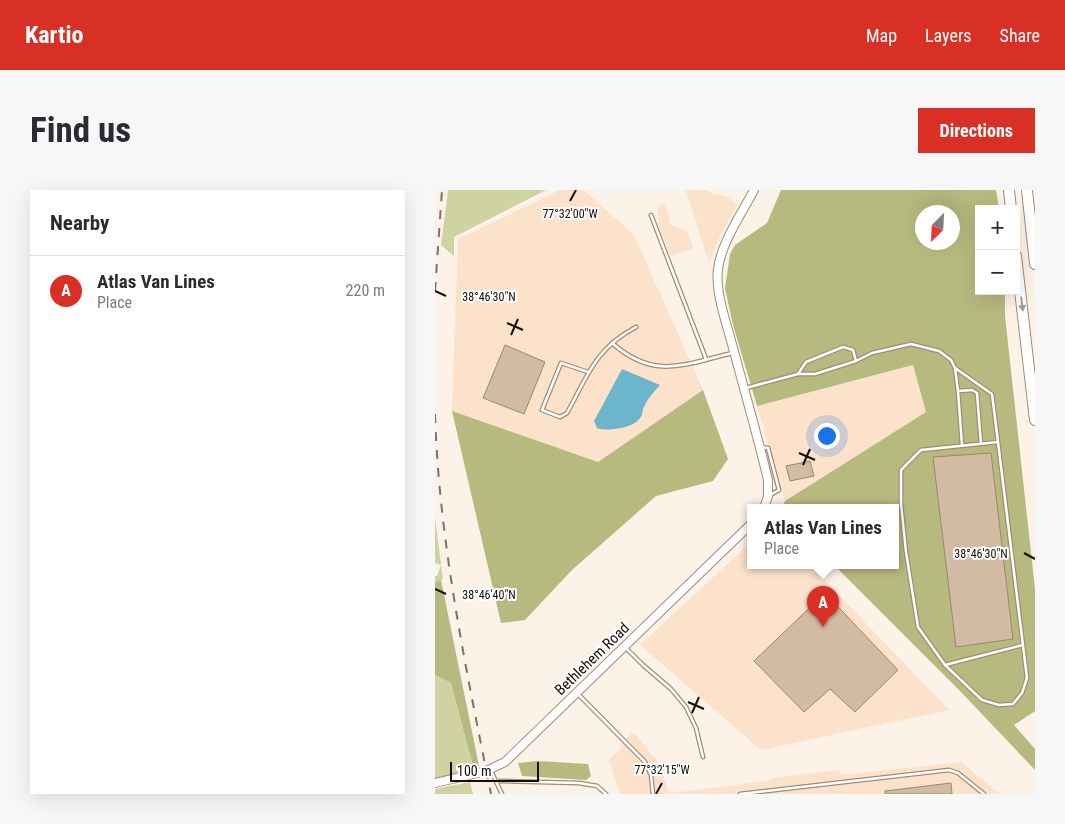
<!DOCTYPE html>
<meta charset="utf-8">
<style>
:root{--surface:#fff;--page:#f7f7f7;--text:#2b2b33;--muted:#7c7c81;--line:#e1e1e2;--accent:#d93025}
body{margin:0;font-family:"Roboto Condensed",sans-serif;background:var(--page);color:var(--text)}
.controls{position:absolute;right:15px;top:15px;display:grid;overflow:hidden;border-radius:0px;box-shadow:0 5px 20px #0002}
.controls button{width:45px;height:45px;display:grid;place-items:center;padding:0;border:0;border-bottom:1px solid var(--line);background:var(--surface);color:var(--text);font:25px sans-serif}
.compass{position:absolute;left:480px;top:15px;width:45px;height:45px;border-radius:50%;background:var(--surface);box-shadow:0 5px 20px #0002;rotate:204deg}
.scale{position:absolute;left:15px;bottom:12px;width:89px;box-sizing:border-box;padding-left:5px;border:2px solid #160d06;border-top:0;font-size:14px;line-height:18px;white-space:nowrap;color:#160d06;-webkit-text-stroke:4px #fff;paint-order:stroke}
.you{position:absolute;left:391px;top:245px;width:18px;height:18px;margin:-12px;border:4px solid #fff;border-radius:50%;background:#1a73e8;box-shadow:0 0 0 8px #1a73e833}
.badge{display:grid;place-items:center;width:32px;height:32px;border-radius:50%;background:var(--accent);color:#fff;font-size:16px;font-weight:700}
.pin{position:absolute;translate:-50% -41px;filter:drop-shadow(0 1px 2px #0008)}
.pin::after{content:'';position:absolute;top:26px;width:18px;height:15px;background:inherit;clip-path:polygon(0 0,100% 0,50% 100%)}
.popup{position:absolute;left:312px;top:314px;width:152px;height:65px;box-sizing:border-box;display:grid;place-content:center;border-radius:0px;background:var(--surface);filter:drop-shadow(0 1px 4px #0005);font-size:16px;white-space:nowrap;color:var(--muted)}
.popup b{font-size:19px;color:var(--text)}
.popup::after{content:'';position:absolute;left:50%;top:100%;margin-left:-10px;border:10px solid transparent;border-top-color:var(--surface)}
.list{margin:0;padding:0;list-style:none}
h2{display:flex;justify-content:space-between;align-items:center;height:65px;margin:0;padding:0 20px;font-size:21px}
h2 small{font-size:16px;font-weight:400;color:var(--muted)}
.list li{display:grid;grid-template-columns:32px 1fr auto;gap:15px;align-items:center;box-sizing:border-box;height:70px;padding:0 20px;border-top:1px solid var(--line)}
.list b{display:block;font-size:19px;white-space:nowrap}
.list p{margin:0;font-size:16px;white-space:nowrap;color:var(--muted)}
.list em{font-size:16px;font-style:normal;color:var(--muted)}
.map{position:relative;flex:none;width:600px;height:604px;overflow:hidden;border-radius:0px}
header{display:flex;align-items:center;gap:30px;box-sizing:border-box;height:70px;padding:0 25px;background:var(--accent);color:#fff}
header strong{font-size:24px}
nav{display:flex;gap:28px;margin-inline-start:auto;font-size:18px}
.intro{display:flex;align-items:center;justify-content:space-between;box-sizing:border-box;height:120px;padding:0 30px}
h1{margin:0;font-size:35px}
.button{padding:12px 22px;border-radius:0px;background:var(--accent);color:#fff;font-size:18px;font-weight:700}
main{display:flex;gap:30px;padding:0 30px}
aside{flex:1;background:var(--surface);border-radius:0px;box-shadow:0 5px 20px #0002}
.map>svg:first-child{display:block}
.built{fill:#fce2cb}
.green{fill:#cfd2a1}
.forest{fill:#b7ba7e;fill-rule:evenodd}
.water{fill:#6cb6cc}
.building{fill:#d2bba2;stroke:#9c876f}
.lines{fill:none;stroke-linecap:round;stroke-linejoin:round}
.lane-casing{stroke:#a38b75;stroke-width:5}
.secondary-casing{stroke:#a38b75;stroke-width:10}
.highway-casing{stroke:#a38b75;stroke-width:12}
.lane{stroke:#fff;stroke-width:2.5}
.secondary{stroke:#fff;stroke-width:8}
.highway{stroke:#fff;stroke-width:10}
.rail{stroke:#7b726a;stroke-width:2;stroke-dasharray:9 9;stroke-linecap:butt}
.oneway{fill:#a29e9b}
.ticks{fill:none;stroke:#160d06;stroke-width:2}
.labels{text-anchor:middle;stroke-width:4;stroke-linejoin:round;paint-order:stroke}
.street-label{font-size:15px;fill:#160d06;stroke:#fff}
.ticks-label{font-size:12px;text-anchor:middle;fill:#160d06;stroke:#fff;stroke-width:4;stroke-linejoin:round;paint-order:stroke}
</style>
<header>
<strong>Kartio</strong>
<nav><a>Map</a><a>Layers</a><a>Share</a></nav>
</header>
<div class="intro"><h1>Find us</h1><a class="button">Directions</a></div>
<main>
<aside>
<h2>Nearby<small></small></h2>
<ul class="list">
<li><span class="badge">A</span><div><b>Atlas Van Lines</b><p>Place</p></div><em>220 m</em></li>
</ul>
</aside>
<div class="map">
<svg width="600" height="604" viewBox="0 0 600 604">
<rect width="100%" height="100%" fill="#fcf2e8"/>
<g class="built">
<polygon points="125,0 149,0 199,45 268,200 163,272 17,221 23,49"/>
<polygon points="251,0 271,0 278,4 291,6 302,15 285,46 274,74"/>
<polygon points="229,14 235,29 234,34 253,42 258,58 236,66 224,37 222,16"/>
<polygon points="478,175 491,222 350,311 322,216"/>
<polygon points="315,353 316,376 376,376 514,520 326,560 205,455"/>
<polygon points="196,543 201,544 225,575 234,603 333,591 338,588 403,580 407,585 526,572 565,604 185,604 174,570 186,558 184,556"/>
</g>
<g class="green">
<polygon points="13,0 111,0 19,47 19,66 6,55"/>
<polygon points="0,328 8,389 0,392 0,386 2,386 6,375 0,373"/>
<polygon points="0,485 16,493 39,580 0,588"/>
<polygon points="35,592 38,604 0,604 0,599"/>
</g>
<g class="forest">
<path d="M346,0H561L564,19H544V101H570V126L600,399V521L579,535L600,559V580L525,501L400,376H460V318H347L350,311L491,222L478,175L322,216L298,135L290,98L295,64L300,55L332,33ZM488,22H518V52H488Z"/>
<polygon points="268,200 293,269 278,291 221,306 137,380 90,430 66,433 17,221 163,272"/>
<polygon points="6,390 44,576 39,580 16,493 0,485 0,392"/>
<polygon points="103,571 153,574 156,586 151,590 87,586 83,573"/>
</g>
<path class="water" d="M187,179L225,195C220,201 212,209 209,217C207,220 208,225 205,228C199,238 172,242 162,238L159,231Z"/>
<g class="building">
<polygon points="70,155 110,172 89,224 48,208"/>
<polygon points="556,263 578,449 521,457 498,267"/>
<polygon points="375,271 379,286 355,291 351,276"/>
<polygon points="390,403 463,480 420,522 395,499 369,522 319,471"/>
<polygon points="516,593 517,604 450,604 450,601"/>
</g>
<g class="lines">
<defs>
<g id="lane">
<polyline points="216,25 271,169"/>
<path d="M177,153C219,190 248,175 297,163"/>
<polyline points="520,178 523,201"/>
<path d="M153,182L126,173L107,220L125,227L132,223C153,185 160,159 201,137"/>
<polyline points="363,184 371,172 408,157 418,160 421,171"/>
<polyline points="311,198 363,184 380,184 421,171 437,163 476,154 504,161 516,170 520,178 557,204 563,252 486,260 466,280 466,314 471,362 483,437 510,475 547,510 564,515 578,514 587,503 592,488 563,252"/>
<polyline points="527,255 523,201 537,200 542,203 546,254"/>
<polyline points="325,257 333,258 344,300 335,305"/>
<polyline points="191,458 208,475 236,499 251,517 261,538 268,567"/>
<polyline points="510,475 588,455"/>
<polyline points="143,504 210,572 216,585 218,604"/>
<polyline points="56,581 67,604"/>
<polyline points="62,591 144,593 162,596 171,604"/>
<polyline points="305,604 514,580 523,583 549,604"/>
</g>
<g id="secondary">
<path d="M319,0C307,23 286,53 283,79C280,101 291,132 297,154C309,199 322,244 333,290V306L329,318"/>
<polyline points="0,593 51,581 70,572 316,334"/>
</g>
<g id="highway">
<polyline points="574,0 576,19"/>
<polyline points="592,0 600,74"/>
<polyline points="581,66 600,230"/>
</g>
</defs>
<use href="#lane" class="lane-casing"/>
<use href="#secondary" class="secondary-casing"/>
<use href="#highway" class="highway-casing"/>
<use href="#lane" class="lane"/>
<use href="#secondary" class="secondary"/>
<use href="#highway" class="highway"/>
<g class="rail">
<polyline points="0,101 7,0"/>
<path d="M0,224C4,352 31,479 56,604"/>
</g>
</g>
<defs><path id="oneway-solid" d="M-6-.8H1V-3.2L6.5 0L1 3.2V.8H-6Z" transform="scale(1.25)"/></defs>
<use class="oneway" href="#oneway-solid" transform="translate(587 114) rotate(83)"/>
<path class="ticks" d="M135,11L141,0M0,101L11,106M72,133L88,140M76,145L83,129M364,263L380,270M368,275L375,259M589,363L600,369M0,399L11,404M253,512L269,519M257,523L264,507M221,604L227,593"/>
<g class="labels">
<g class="street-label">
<text transform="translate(157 469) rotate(-44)" y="5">Bethlehem Road</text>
</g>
</g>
<g class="ticks-label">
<text x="135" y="28">77°32'00"W</text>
<text x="54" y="111">38°46'30"N</text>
<text x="546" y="368">38°46'30"N</text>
<text x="54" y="409">38°46'40"N</text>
<text x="227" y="584">77°32'15"W</text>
</g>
</svg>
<div class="controls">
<button>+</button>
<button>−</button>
</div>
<svg class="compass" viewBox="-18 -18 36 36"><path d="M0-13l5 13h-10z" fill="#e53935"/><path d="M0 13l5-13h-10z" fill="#7c7c81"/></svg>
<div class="scale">100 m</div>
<div class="you"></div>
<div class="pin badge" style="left:388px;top:437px">A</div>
<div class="popup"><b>Atlas Van Lines</b>Place</div>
</div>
</main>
